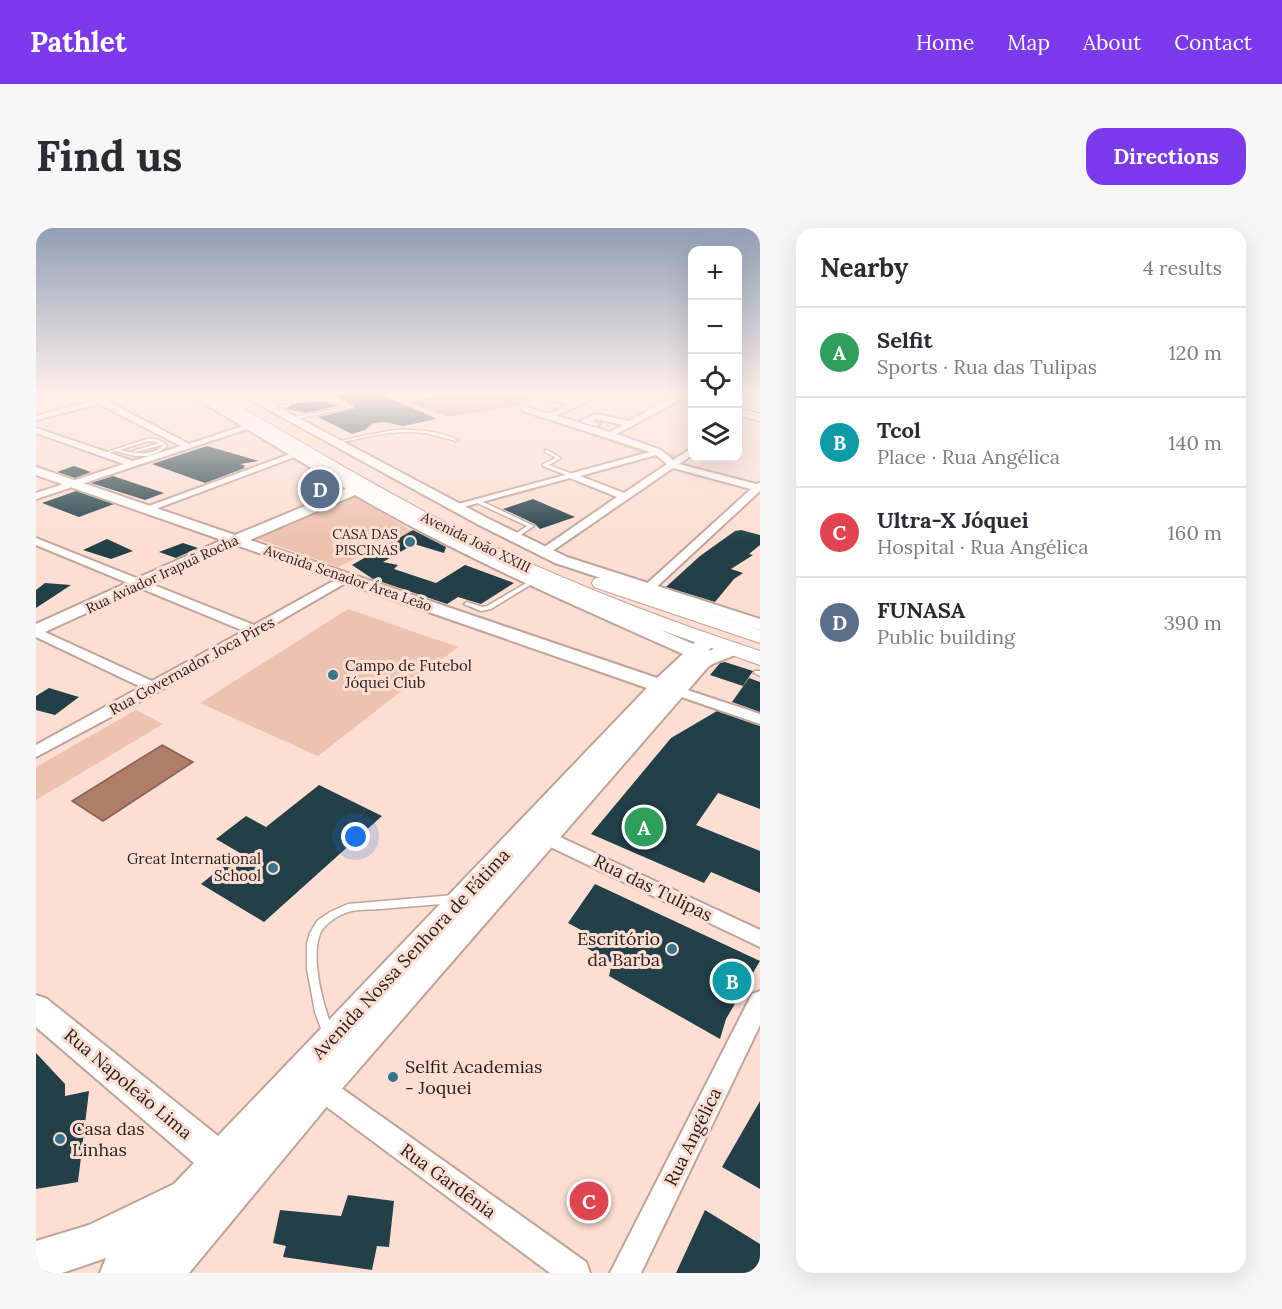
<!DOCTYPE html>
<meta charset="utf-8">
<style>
:root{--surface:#fff;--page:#f7f7f7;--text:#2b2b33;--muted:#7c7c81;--line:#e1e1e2;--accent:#7c3aed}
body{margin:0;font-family:Lora,serif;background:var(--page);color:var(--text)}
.controls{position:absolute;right:18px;top:18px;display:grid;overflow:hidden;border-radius:12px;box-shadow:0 6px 24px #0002}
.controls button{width:54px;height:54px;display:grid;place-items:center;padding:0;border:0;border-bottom:2px solid var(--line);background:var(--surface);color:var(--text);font:30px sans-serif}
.you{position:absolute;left:320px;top:609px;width:21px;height:21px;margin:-15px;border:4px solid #fff;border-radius:50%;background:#1a73e8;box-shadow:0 0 0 9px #1a73e833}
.badge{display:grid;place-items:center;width:39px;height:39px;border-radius:50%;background:var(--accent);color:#fff;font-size:20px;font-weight:700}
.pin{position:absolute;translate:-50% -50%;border:3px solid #fff;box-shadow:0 2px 6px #0006}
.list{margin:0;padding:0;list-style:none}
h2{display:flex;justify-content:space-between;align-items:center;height:78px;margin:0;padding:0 24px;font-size:26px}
h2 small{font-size:20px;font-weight:400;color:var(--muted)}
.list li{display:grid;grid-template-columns:39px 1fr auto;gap:18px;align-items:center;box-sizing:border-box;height:90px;padding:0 24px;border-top:2px solid var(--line)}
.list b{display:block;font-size:22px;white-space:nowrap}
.list p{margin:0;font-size:20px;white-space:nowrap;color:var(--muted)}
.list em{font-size:20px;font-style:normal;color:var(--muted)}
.icon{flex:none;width:33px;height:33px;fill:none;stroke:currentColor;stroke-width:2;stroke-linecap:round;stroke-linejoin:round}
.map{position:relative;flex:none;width:724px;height:1045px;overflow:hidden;border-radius:18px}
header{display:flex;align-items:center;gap:36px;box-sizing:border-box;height:84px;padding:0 30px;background:var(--accent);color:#fff}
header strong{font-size:28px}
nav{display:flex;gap:33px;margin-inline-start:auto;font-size:21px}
.intro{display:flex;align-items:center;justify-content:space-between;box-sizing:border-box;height:144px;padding:0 36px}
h1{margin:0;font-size:42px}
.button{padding:15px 27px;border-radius:18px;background:var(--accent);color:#fff;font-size:21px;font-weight:700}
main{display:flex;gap:36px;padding:0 36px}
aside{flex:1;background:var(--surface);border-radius:18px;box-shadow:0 6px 24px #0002}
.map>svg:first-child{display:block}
.green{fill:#eec2b0}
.forest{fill:#ca9681}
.water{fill:#b07d69;stroke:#886051;stroke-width:1.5}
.building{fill:#233f48}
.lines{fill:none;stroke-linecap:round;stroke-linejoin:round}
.lane-casing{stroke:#bfa398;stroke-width:3}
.street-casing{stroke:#bfa398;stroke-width:4}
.secondary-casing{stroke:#bfa398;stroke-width:4}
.primary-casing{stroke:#bfa398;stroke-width:2}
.lane{fill:#fff;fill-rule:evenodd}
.street{fill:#fff;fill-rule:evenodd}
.secondary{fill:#fff;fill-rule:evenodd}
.primary{fill:#fff;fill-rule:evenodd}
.poi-dot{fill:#36758a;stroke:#fcded2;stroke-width:2}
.labels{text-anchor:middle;stroke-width:6;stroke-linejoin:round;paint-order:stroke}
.far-poi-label{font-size:14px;fill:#291e1a;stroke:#fcded2;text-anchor:end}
.far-street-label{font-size:14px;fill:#291e1a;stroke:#fcded2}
.street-label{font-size:15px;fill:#291e1a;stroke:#fcded2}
.poi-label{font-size:15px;fill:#291e1a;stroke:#fcded2;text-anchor:start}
.near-street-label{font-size:18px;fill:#291e1a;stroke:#fcded2}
.near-poi-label{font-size:18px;fill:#291e1a;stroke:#fcded2;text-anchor:start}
</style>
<header>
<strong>Pathlet</strong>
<nav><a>Home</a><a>Map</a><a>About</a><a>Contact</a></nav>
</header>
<div class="intro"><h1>Find us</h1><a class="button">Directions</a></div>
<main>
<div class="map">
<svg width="724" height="1045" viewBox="0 0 724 1045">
<rect width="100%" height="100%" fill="#fcded2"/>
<g class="green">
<polygon points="537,196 646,228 634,236 535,199"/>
<polygon points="318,268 376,303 302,339 222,311"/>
<polygon points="312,381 422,419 282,528 164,475"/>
<polygon points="100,482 127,496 0,572 0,539"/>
</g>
<polygon class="forest" points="410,166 476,166 500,171 487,177 412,189 372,174"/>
<polygon class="water" points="126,517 157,534 67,593 36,573"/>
<g class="building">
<polygon points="285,166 345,166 401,191 367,198 349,194 337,195 329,202 316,206 282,189 317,181 319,178 302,169"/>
<polygon points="271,174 290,174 303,178 269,185 250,181 256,176"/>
<polygon points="171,218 223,233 204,236 210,238 207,239 209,240 169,255 116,236"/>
<polygon points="38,238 55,244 39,250 21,244"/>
<polygon points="77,248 128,265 109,272 55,255"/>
<polygon points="40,263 78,276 43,289 6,275"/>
<polygon points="497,271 539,289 504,301 499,296 467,281"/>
<polygon points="377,302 410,319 408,325 378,316 347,334 362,337 358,341 400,355 429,337 478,355 445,376 422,369 411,376 337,351 316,337"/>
<polygon points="705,302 724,307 724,317 713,326 717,327 695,341 707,345 698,351 679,374 630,359 664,328 699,303"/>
<polygon points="71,311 97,323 75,331 47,322"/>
<polygon points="147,315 162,320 140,330 123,324"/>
<polygon points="9,355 35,357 0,380 0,362"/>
<polygon points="689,434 717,443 707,458 674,447 684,435"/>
<polygon points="713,450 724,454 724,484 696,474"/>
<polygon points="13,460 43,469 19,487 0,482 0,468"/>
<polygon points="681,483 724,498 724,581 682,565 660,597 724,623 724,665 675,644 668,655 555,606 635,510"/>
<polygon points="283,557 346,588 228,694 165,656 204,625 180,611 210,588 230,599"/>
<polygon points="559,656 724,733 690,791 684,811 573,748 576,735 551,720 558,709 532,695"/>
<polygon points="0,825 29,856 29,868 53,863 42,954 0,961"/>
<polygon points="724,873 724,961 686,939"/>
<polygon points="312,967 358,973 353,1019 341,1018 336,1042 247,1029 250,1018 237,1015 244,982 305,988"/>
<polygon points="669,982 724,1016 724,1045 640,1045"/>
</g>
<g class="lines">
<defs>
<g id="lane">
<polygon points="646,166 656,167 656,169 647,167"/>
<polygon points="702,166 724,167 724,169 702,168"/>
<path d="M283,167L284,169L301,171L317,179L255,192L254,190L311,179C282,165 260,173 230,178L228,177Z"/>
<polygon points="702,180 724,186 724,188 702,182"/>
<path d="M359,202C380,201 403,203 422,212L420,213C409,210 399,207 388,205C357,201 327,210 298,216L296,215L331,207Z"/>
<path d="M111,211C120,210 126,212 131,218L125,223L112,228H99L80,223L67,227L65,226ZM117,213L123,215L97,223L99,224L126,217L127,218C114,228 99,226 84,222L109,214Z"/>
<polygon points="511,222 525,230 513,237 539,247 539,249 535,249 507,238 507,236 520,230 509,224 509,222"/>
<polygon points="439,272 443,272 498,298 480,310 476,310 476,308 491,298 439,274"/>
<polygon points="497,351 499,352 499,354 455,381 445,383 428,376 431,374 446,379 451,378"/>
<polygon points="719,443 724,443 724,448 718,445"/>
<path d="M418,667L422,668L423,671L422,674L418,675C393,677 369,679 344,681C334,682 322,681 312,684C302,687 288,696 284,706C274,731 288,781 298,805L296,809L292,810L288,809L279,784L271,741V715L274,705L281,693L294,684L312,676Z"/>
</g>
<g id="street">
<polygon points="51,166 60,166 65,170 81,166 94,166 71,173 153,216 210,197 217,199 0,271 0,265 88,236 0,205 0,200 97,233 145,218 63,176 0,192 0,188 58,172"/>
<path d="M489,166C503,166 532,174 542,172C551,170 556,166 566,166L521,188L574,204L587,197L561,191L556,193L564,196L560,198L544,193L560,186L593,193L641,166H647V170L581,206L625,222L637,232L656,220V227L643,236L720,256L724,255V263L615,364H607L605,361L715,261L637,240L512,326H504V322L581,269L534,250L420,281L415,278L614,224L487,183V179H490L513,186L534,176ZM620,227L631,236L588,265L544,248Z"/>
<polygon points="702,183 724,189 724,193 702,187"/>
<polygon points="257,225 264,227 114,283 105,281"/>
<polygon points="0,310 218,397 308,347 316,347 318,350 123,463 0,529 0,517 105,459 0,409 0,400 116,453 208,403 0,317"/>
<polygon points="642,459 724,486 724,496 637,466 635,463"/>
<polygon points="511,603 724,702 724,719 504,614 502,609 504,604"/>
<polygon points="724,763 724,797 605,1045 574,1045 716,766"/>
<polygon points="285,848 294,852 550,1034 554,1045 514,1045 276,868 272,860 276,852"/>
</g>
<g id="secondary">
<path d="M153,166H166L321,257L334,255L336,258L331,262L461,331L657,416L665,409H679L681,413L672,423L696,415L703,417L705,421C698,431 682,431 672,439L297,871L153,1045H64L70,1030L26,1045H0V1013L53,997L138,956L158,935L0,799V767L11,771L182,908L611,460L200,317L0,408V396L186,312L0,247V239L199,307L310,261ZM319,267C425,329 536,376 647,426L621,450L214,312Z"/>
<polygon points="204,166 217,166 453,291 531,329 724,391 724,402 519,335 443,297"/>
</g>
<g id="primary">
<path d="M166,166H181C263,212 344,262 428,304C523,351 623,390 724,423V437L585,388L458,332L375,289Z"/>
<polygon points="565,349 724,402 724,415 558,359 556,355 558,351"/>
</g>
</defs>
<use href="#lane" class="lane-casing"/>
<use href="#street" class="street-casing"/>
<use href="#secondary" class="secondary-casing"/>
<use href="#primary" class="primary-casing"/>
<use href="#lane" class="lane"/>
<use href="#street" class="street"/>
<use href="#secondary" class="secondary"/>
<use href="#primary" class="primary"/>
</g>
<linearGradient id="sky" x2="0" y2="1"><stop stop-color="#919eb5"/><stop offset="0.53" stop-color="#fef0eb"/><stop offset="1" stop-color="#fef0eb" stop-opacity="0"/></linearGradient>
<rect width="724" height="312" fill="url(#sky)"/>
<g class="poi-dot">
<circle cx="374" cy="314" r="6"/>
<circle cx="297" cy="447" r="6"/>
<circle cx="237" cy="640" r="6"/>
<circle cx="636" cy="721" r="6"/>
<circle cx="357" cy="849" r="6"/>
<circle cx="24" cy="911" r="6"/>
</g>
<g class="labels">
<g class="far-poi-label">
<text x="362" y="311">CASA DAS<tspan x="362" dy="16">PISCINAS</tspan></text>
</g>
<g class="far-street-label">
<text transform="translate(440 314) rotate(26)" y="5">Avenida João XXIII</text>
<text transform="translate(126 346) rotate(-25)" y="5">Rua Aviador Irapuã Rocha</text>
<text transform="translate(312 350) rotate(19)" y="5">Avenida Senador Área Leão</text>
</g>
<g class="street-label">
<text transform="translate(156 438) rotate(-29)" y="5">Rua Governador Joca Pires</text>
</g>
<g class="poi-label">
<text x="309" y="443">Campo de Futebol<tspan x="309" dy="17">Jóquei Club</tspan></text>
<text x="225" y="636" text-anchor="end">Great International<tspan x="225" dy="17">School</tspan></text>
</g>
<g class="near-street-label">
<text transform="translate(617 660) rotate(26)" y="6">Rua das Tulipas</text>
<text transform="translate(375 726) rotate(-47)" y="6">Avenida Nossa Senhora de Fátima</text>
<text transform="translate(92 856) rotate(40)" y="6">Rua Napoleão Lima</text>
<text transform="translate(657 909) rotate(-64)" y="6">Rua Angélica</text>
<text transform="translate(412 953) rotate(36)" y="6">Rua Gardênia</text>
</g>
<g class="near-poi-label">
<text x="624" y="717" text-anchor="end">Escritório<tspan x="624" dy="21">da Barba</tspan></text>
<text x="369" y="845">Selfit Academias<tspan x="369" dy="21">- Joquei</tspan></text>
<text x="36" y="907">Casa das<tspan x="36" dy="21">Linhas</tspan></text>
</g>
</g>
</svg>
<div class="controls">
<button>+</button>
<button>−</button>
<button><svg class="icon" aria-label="locate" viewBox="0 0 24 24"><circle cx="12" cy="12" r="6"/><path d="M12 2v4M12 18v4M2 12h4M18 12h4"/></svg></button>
<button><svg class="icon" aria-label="layers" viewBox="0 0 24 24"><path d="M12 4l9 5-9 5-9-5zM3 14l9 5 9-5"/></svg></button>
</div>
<div class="you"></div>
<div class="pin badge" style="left:608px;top:599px;background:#2e9e5b">A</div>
<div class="pin badge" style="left:696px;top:753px;background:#0f9aa8">B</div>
<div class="pin badge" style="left:553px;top:973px;background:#e0444e">C</div>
<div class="pin badge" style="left:284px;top:261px;background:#5c6f8a">D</div>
</div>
<aside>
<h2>Nearby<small>4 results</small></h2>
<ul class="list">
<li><span class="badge" style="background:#2e9e5b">A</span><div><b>Selfit</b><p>Sports · Rua das Tulipas</p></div><em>120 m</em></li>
<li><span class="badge" style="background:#0f9aa8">B</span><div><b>Tcol</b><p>Place · Rua Angélica</p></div><em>140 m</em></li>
<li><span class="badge" style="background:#e0444e">C</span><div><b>Ultra-X Jóquei</b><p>Hospital · Rua Angélica</p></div><em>160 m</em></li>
<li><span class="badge" style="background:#5c6f8a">D</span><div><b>FUNASA</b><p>Public building</p></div><em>390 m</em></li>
</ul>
</aside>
</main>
